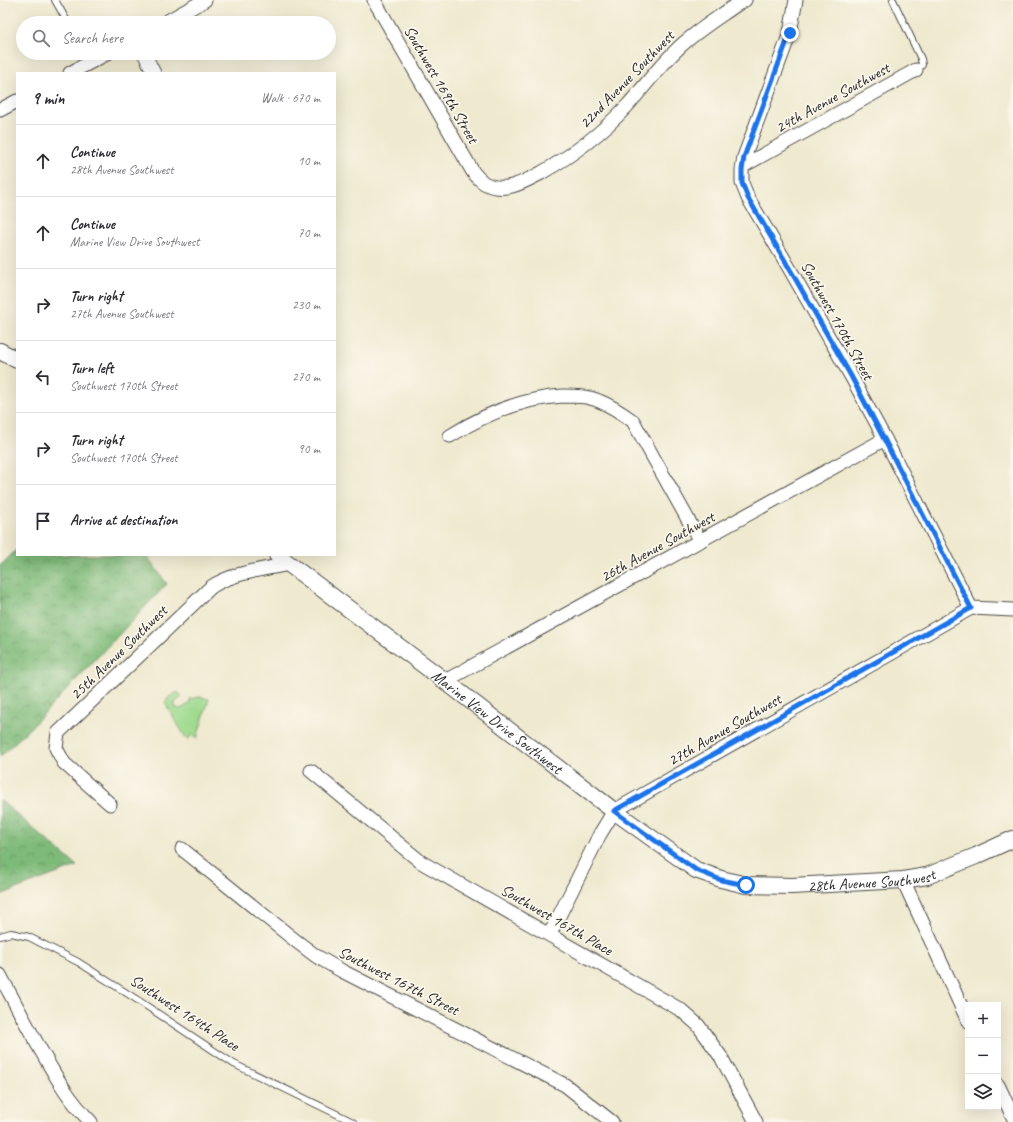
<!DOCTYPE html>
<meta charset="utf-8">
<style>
:root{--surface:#fff;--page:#f7f7f7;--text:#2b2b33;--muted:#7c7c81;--line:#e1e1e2}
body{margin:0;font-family:Caveat,sans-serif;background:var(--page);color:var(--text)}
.controls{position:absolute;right:12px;bottom:12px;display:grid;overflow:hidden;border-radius:0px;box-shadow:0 4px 16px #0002}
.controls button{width:36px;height:36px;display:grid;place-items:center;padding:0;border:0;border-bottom:1px solid var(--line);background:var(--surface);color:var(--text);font:20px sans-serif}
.stop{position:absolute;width:12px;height:12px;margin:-9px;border:3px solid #1a73e8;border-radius:50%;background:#fff}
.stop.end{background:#1a73e8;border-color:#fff;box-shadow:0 1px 4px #0008}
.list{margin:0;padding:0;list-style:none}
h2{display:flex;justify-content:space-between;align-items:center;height:52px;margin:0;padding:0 16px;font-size:17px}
h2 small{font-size:13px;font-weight:400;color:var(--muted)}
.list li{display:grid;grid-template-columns:26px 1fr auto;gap:12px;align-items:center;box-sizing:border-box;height:72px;padding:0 16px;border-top:1px solid var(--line)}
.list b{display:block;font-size:15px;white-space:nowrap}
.list p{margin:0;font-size:13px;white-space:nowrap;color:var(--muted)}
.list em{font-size:13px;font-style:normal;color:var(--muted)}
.icon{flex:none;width:22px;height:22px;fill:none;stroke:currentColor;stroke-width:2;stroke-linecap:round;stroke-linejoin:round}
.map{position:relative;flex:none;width:1013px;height:1122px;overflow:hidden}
.search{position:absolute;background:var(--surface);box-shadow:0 4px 16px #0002;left:16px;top:16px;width:320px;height:44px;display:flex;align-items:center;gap:10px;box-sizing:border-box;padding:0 14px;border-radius:22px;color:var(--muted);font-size:15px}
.panel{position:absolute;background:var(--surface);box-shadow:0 4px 16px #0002;left:16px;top:72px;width:320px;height:484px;border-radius:0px}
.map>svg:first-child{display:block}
.grass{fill:#9eda8d;stroke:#64825c}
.forest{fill:url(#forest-crowns);stroke:#547252}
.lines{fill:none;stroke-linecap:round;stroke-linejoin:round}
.service-casing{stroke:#484844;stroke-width:8}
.minor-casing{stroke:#484844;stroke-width:15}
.tertiary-casing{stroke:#484844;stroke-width:18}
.service{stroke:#fff;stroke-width:6}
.minor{stroke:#fff;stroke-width:13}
.tertiary{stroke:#fff;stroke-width:16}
.route{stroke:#1a73e8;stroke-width:5}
.labels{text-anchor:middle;stroke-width:3.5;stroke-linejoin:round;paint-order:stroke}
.street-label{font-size:16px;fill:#2b2b2b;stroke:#fbf7ec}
</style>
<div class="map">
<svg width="1013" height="1122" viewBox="0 0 1013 1122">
<defs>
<pattern id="forest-crowns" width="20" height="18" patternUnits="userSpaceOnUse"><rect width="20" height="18" fill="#7eba78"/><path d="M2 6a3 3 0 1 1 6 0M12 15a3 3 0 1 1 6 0" fill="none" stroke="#679763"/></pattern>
</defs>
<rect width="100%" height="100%" fill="#fbf7ec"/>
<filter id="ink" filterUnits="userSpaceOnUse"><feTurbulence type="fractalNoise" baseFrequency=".025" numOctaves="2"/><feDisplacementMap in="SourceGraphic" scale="8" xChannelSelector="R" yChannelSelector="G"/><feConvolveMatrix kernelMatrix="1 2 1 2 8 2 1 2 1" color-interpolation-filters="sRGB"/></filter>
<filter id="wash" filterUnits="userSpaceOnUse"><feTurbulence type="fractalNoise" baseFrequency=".012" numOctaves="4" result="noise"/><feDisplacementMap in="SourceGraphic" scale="16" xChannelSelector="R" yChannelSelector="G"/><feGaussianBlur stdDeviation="0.9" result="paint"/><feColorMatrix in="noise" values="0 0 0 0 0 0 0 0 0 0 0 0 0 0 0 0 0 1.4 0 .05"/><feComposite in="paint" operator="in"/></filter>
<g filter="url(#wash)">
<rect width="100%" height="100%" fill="#efe9cf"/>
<polygon class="grass" points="178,692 182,697 175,702 175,706 176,708 181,709 190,703 190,699 199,697 209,699 197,738 192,734 188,740 186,738 165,703 169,697"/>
<g class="forest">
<polygon points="17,549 17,555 146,555 167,584 35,723 0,757 0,565 1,565"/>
<polygon points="0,800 77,866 0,895"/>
</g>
</g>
<g filter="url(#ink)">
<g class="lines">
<defs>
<g id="service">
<polyline points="55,0 68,23"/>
<polyline points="893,0 921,59 922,65 916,70"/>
<polyline points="84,53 90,63"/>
<polyline points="0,936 11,933 29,937 78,962 136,999 234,1064 353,1122"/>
</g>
<g id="minor">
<path d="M374,0L473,172C476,176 480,180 484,183C504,194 524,182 541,173C573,155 602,133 627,106C646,85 662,62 684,43C700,29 719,17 736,5L745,0"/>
<polyline points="796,0 790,33 744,157 742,170 742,183 748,198 784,259 851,376 885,439 971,608 1013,610"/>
<polyline points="164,23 205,0"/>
<polyline points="144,53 154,73"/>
<polyline points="70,73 108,53"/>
<polyline points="0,110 17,101"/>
<polyline points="743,166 916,70"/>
<path d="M450,436C485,414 522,398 563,396C575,396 588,396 599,401C612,406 622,413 633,421L700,541"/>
<polyline points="445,681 885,439"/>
<polyline points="311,771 421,862 681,1010 698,1025 721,1057 756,1122"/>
<path d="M110,804L64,763L56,748L58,733L211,587C234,572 262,570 289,564"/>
<polyline points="182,849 296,941 316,956 342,971 565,1085 612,1122"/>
<polyline points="903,880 968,1021"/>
<polyline points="550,934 600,834 614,811 971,608"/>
<path d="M0,975C14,1001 28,1028 43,1054C57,1079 70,1101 91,1122"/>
<polyline points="998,1085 1013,1117"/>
</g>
<g id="tertiary">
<polyline points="0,351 17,360"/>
<path id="s1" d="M277,555L445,681L614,811L696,870L721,879L746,885L792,886L903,880L927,876L976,856L1013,839"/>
</g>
</defs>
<use href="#service" class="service-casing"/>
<use href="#minor" class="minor-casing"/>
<use href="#tertiary" class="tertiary-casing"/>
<use href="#service" class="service"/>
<use href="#minor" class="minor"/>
<use href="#tertiary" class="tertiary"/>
</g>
</g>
<g class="lines" filter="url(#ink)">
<polyline class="route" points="746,885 721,880 696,870 614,811 971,608 884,439 851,376 784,259 748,198 742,183 742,170 744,157 790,33"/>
</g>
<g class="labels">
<g class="street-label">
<text transform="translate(626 79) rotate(-46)" y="6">22nd Avenue Southwest</text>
<text transform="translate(442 84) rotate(60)" y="6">Southwest 169th Street</text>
<text transform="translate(832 97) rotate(-29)" y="6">24th Avenue Southwest</text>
<text transform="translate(838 320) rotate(61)" y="6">Southwest 170th Street</text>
<text transform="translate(657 546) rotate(-29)" y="6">26th Avenue Southwest</text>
<text transform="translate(118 652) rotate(-44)" y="6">25th Avenue Southwest</text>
<text dy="6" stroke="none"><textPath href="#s1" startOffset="276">Marine View Drive Southwest</textPath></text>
<text transform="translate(724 729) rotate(-30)" y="6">27th Avenue Southwest</text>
<text dy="6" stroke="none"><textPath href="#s1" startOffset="702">28th Avenue Southwest</textPath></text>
<text transform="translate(557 919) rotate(30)" y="6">Southwest 167th Place</text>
<text transform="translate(399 980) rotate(27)" y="6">Southwest 167th Street</text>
<text transform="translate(185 1012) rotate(33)" y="6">Southwest 164th Place</text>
</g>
</g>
</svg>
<div class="controls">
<button>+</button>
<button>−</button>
<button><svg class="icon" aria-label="layers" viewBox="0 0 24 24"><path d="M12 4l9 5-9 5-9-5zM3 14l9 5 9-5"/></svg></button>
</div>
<div class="stop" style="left:746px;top:885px"></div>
<div class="stop end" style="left:790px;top:33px"></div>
<div class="search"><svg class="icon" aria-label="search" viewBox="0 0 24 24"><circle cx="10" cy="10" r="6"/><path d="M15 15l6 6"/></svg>Search here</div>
<section class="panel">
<h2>9 min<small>Walk · 670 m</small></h2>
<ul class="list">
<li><svg class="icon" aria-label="ahead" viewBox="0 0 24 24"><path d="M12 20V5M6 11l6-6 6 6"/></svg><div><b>Continue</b><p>28th Avenue Southwest</p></div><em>10 m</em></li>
<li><svg class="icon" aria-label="ahead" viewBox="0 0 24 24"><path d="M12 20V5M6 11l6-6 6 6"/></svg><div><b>Continue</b><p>Marine View Drive Southwest</p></div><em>70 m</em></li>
<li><svg class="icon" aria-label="right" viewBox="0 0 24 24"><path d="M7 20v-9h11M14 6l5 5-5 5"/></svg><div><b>Turn right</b><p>27th Avenue Southwest</p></div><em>230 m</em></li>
<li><svg class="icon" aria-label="left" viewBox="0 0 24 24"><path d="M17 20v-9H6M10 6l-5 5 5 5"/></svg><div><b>Turn left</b><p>Southwest 170th Street</p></div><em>270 m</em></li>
<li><svg class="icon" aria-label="right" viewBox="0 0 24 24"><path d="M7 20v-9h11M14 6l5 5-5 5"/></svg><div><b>Turn right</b><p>Southwest 170th Street</p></div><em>90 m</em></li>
<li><svg class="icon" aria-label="arrive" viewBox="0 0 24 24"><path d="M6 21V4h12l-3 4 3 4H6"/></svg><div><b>Arrive at destination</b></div></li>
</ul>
</section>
</div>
